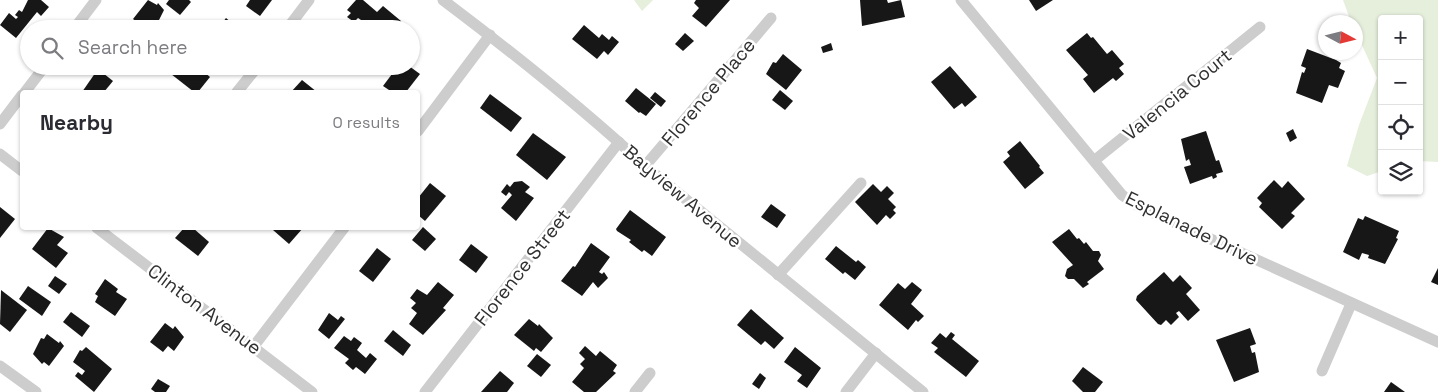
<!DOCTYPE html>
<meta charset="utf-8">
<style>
:root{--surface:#fff;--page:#f2f2f3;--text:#2b2b33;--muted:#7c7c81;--line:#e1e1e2}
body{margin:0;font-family:"Space Grotesk",sans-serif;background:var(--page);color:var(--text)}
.controls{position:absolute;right:15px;top:15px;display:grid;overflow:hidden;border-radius:5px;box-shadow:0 1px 4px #0004}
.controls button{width:45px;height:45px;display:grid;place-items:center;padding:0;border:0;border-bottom:1px solid var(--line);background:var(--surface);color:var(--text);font:25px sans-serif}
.compass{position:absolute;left:1318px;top:15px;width:45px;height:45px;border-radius:50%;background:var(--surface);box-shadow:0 1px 4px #0004;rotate:97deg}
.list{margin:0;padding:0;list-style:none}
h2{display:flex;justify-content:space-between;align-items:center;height:65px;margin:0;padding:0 20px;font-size:21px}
h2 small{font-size:16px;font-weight:400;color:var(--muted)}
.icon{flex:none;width:28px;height:28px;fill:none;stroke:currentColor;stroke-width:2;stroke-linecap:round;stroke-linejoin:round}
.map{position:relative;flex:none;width:1438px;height:392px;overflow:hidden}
.search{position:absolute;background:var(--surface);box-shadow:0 1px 4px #0004;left:20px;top:20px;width:400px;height:55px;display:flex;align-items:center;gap:12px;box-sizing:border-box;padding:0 18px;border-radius:28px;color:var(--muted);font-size:19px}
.panel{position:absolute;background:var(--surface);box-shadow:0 1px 4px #0004;left:20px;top:90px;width:400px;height:140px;border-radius:5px}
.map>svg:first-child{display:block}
.green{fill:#e6eedc}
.building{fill:#171717}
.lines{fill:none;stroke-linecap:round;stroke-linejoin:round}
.minor{stroke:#cdcdcd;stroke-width:11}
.labels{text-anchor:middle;stroke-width:5;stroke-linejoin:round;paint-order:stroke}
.street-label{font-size:19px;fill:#303030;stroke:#fff}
</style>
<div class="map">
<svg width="1438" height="392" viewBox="0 0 1438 392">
<rect width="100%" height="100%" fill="#fff"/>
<g class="green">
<polygon points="634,0 653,0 642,11"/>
<polygon points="1343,0 1438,0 1438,162 1419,161 1419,19 1382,19 1382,171 1367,176 1347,166 1359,125 1377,78 1356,32 1356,22 1351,22"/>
</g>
<g class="building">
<polygon points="28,0 41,0 49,7 41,16 37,12 16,38 0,25 9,13 16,19 18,17 15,15 19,10 22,12"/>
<polygon points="148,0 157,5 158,3 164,10 158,22 157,21 152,26 156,29 146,29 133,19"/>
<polygon points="169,0 189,0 191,2 180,15 166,4"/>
<polygon points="250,0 272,0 260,16 246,6"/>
<polygon points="356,0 363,0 377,12 383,6 401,21 395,29 360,29 357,26 361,20 358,18 354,22 347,17 351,13 347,10"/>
<polygon points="696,0 730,0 706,27 692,16 699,8 694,3"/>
<polygon points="860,0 887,0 888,3 901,0 905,17 862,26"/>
<polygon points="1029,0 1053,0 1036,11"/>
<polygon points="226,18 239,29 222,29 226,25 223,22"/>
<polygon points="584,25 599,38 602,34 609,40 612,36 619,42 608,55 604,51 597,59 572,39"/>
<polygon points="685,33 694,41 683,51 675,44"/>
<polygon points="1087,33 1091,38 1093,37 1107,54 1112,50 1124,64 1119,68 1124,74 1116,81 1113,78 1094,93 1083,79 1088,75 1066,50"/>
<polygon points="831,43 833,50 823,53 821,47"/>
<polygon points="1307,49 1336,60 1341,63 1339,68 1345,71 1338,88 1329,85 1322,103 1296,93 1302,72 1304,73 1306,68 1301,66"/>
<polygon points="783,54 802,70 786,90 766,74 773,62 776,63"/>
<polygon points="178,66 197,66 210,77 198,92 194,92 171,74"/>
<polygon points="398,66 409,66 420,74 406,92 392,92 383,86"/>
<polygon points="950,66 977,97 965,107 962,103 954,109 931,82"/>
<polygon points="98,69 113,81 104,92 82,92"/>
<polygon points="302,80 317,92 291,92"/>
<polygon points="636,88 656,104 646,116 640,112 639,113 625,101"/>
<polygon points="780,90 793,101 785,110 772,100"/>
<polygon points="655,92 666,101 661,107 650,98"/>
<polygon points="490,94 522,118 511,132 480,108"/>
<polygon points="1293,129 1297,138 1290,142 1286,133"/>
<polygon points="1206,131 1216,161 1219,160 1223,172 1216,174 1217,177 1213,179 1212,176 1190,184 1184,167 1191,165 1189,159 1186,161 1181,139"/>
<polygon points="533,133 566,157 547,180 516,155"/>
<polygon points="1020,141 1040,166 1039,167 1044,173 1025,189 1003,162 1010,156 1007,152"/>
<polygon points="1274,180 1282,188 1288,181 1305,199 1291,213 1295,216 1282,229 1259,207 1262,203 1257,198"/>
<polygon points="522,181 530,187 525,192 534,198 516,221 501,208 512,195 509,192 506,196 501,192 507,184 510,187 514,182"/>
<polygon points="430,183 446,196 425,221 418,215 418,198"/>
<polygon points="873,184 881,192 887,186 894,193 888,199 896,207 893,210 896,213 890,219 886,215 877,225 855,202"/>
<polygon points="771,204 786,215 777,228 761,217"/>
<polygon points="0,207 15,219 0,238"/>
<polygon points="630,210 666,237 652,256 644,250 642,252 629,242 631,240 617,231 616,229"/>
<polygon points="1365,216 1399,231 1396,238 1398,239 1385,264 1368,258 1369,255 1362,253 1359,260 1343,252 1358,218 1363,220"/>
<polygon points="423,227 436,239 425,251 412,240"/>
<polygon points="48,228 64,237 57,245 68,253 56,268 32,249"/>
<polygon points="184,228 193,228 209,242 198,256 175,238"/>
<polygon points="275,228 303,228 289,244 273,230"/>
<polygon points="1069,229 1077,239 1079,238 1084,244 1086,242 1093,251 1099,251 1101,255 1098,261 1104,269 1087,282 1089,284 1083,288 1074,279 1068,279 1065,276 1067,269 1073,265 1052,242"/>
<polygon points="591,243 610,257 599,272 602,274 604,272 608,278 598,288 593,282 582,296 561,281 573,266 575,267"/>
<polygon points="471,244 488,257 476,273 459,260"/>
<polygon points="836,246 856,262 858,260 866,267 855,280 845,272 843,274 825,259"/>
<polygon points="377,248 391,259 373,282 359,271"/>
<polygon points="1438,268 1438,285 1431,282"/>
<polygon points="1164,272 1173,282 1180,275 1192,288 1186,294 1200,310 1188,321 1179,311 1176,313 1179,317 1171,325 1166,320 1161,325 1158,324 1136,300 1137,296"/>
<polygon points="55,276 67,284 59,294 48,286"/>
<polygon points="105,279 118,289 116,292 127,299 115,316 95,302 98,296 95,294"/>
<polygon points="438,282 454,295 443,308 446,310 423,335 409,324 417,313 411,308 416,303 410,298 417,289 427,295"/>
<polygon points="912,282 922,290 911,304 924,316 918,322 916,320 908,330 879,305 898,283 905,289"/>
<polygon points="28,286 51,302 42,316 19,299"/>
<polygon points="1,290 27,310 10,332 0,324"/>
<polygon points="751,309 784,338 774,349 765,341 761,345 737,325"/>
<polygon points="71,312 90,326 82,337 63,322"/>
<polygon points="329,313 338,320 341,316 345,319 329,339 318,330"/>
<polygon points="529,319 538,326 539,324 553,338 541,352 536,348 534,351 514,335"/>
<polygon points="165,323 173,329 175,326 184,337 174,351 168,346 163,352 150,342"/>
<polygon points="1250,328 1256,344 1250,346 1252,353 1255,352 1259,372 1234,382 1216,340"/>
<polygon points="393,330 411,345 403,356 384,341"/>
<polygon points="951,332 955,335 952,339 979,361 966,377 934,352 938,348 931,343 940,333 946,338"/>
<polygon points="47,334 59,343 60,341 64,346 49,366 44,362 42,364 33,354 41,338 44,339"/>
<polygon points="344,336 351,341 354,337 362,343 357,350 366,358 370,353 377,359 365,374 356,367 353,370 345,363 349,359 334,348"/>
<polygon points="585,346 596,356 600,351 617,365 613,371 616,373 596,392 584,392 572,382 584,368 580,364 585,359 579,353"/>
<polygon points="86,347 112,369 94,392 75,376 78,372 82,375 85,371 73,362 80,350 82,351"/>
<polygon points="795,347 821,368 807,388 797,381 802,375 784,362"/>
<polygon points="537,354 551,365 541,377 527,366"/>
<polygon points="1083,367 1103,382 1095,392 1083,392 1072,381"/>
<polygon points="500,371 514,383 507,392 481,392"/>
<polygon points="760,373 766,378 759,389 752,384"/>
<polygon points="158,379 170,386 166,392 155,392 151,389"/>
<polygon points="1391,382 1405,392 1384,392"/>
</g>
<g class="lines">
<g class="minor">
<path d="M443,0C512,52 581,107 645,166L923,392"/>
<polyline points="961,0 1122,195 1138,206 1438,342"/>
<polyline points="74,29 96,0"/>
<polyline points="287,29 309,0"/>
<polyline points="25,92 45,66"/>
<polyline points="237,92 258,66"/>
<polyline points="0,124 22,95"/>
<polyline points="418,131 490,35"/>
<polyline points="0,154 22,171"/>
<polyline points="1095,160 1260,27"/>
<polyline points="645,166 771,18"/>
<polyline points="97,228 312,392"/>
<polyline points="778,275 861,183"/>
<polyline points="254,346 344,228"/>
<polyline points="0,366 36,392"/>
<polyline points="1322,371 1351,304"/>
<polyline points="425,392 619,142"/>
<polyline points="635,392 650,373"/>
<polyline points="846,392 876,353"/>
</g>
</g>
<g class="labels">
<g class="street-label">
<text transform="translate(708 92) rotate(-50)" y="7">Florence Place</text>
<text transform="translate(1177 94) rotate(-39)" y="7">Valencia Court</text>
<text transform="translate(683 196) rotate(40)" y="7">Bayview Avenue</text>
<text transform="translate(1192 228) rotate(26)" y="7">Esplanade Drive</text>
<text transform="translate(522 267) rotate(-52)" y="7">Florence Street</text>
<text transform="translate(205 309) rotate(37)" y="7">Clinton Avenue</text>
</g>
</g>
</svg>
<div class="controls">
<button>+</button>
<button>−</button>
<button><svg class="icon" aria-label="locate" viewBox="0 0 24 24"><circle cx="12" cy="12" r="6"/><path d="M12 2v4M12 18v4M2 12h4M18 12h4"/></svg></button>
<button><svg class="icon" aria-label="layers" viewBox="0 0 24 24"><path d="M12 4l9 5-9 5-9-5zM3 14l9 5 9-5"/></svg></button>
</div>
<svg class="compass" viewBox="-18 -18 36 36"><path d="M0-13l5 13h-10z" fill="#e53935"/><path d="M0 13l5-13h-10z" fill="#7c7c81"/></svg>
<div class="search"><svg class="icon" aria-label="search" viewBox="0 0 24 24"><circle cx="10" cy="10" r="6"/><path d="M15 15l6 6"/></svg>Search here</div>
<section class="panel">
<h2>Nearby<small>0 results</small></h2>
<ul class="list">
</ul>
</section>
</div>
